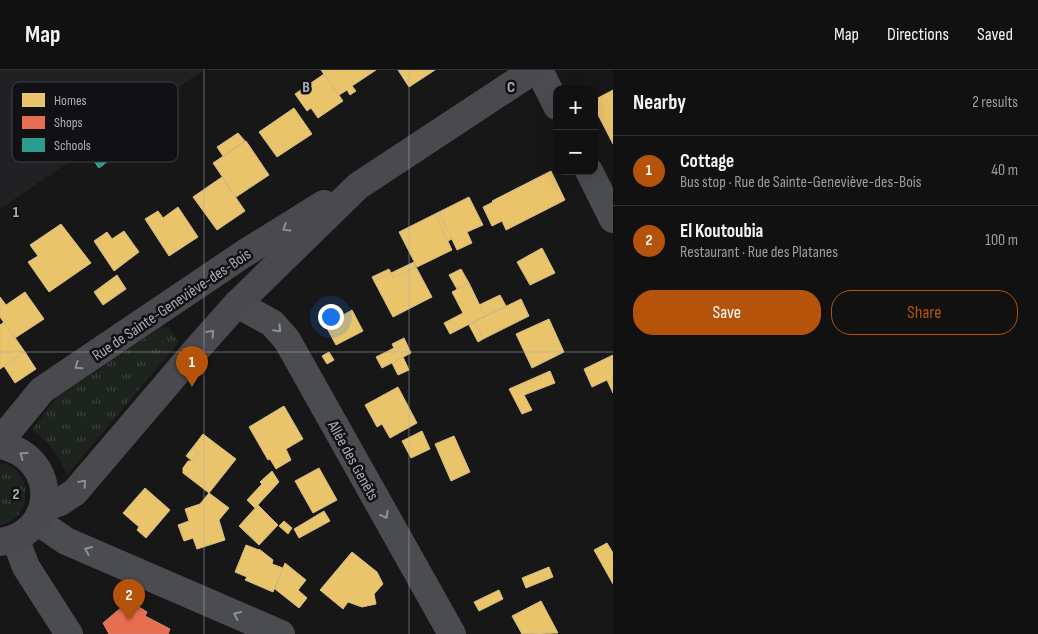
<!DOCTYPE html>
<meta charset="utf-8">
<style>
:root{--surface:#111;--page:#1e1f1f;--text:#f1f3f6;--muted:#9c9d9f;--line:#303131;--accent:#b45309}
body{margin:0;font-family:"Sofia Sans Condensed",sans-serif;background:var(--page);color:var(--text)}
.controls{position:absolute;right:15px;top:15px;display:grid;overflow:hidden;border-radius:10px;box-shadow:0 5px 20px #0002}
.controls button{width:45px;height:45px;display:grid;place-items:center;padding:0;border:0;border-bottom:1px solid var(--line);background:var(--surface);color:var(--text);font:25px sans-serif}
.you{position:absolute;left:330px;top:246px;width:18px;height:18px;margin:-12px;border:4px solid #fff;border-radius:50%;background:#1a73e8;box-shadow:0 0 0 8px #1a73e833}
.badge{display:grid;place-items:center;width:32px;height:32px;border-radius:50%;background:var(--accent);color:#fff;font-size:16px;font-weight:700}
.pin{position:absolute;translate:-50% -41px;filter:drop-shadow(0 1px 2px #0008)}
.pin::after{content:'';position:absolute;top:26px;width:18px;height:15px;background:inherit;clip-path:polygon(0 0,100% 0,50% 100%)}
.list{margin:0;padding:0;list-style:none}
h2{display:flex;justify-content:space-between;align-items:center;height:65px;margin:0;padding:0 20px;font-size:21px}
h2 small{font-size:16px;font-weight:400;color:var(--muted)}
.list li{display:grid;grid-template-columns:32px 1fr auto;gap:15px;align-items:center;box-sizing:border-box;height:70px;padding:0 20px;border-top:1px solid var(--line)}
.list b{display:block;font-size:19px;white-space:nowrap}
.list p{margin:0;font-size:16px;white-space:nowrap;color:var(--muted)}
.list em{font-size:16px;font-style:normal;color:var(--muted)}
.actions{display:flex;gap:10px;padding:15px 20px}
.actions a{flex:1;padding:11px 0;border:1px solid var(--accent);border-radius:20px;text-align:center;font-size:18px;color:var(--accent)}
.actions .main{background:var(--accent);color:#fff}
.map{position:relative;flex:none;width:613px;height:564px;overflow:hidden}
header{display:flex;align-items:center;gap:30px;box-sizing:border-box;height:70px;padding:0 25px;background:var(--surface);border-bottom:1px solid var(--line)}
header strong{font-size:24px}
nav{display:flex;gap:28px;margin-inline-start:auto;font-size:18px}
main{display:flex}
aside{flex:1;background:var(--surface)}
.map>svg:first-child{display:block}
.built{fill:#212123}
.grass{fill:url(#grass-tufts)}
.homes{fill:#e9c46a;stroke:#d6bd81}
.shops{fill:#e76f51;stroke:#d48270}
.schools{fill:#2a9d8f;stroke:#50a29b}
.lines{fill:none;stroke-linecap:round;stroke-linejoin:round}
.minor{stroke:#4b4c50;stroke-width:28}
.secondary{stroke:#4a4a4e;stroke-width:28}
.oneway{stroke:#8c8f98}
.oneway2{stroke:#8c9099}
.grid{fill:none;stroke:#a8adb8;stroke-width:1;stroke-opacity:0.55}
.labels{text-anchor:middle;stroke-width:5;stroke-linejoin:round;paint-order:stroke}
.street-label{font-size:16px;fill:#a8adb8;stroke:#111113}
.key{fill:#111113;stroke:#3e4045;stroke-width:1}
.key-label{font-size:14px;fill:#a8adb8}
.grid-label{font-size:16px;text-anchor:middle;font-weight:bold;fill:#a8adb8;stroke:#111113;stroke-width:5;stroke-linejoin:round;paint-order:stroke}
</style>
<header>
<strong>Map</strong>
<nav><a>Map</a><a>Directions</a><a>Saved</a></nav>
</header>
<main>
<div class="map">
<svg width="613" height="564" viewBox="0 0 613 564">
<defs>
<pattern id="grass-tufts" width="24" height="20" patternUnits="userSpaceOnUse" patternTransform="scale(1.25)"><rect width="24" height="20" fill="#1d241e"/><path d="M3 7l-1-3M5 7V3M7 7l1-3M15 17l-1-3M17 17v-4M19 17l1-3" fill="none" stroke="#3b413d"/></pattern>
</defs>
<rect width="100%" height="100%" fill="#171717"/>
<polygon class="built" points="0,0 204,0 0,139"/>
<g class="grass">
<path d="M168,257L179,272L67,405C59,386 50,372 32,360L56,328L160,258Z"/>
<path d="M0,393C34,398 34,449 0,455Z"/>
</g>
<g class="homes">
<polygon points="321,0 376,0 352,16 356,21 350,25 347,20 339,25"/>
<polygon points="398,0 435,0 409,17"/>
<polygon points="324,4 343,31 318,48 311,38 307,41 295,24"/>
<polygon points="613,20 613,74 594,37 594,30"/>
<polygon points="294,38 312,64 277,87 259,62"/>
<polygon points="238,63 245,71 223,86 217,77"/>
<polygon points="246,71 269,105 236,127 213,93"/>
<polygon points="551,101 565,130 506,160 502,151 492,156 483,137 493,132 492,131"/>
<polygon points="222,107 245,141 217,160 193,127"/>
<polygon points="469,127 483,155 467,162 472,173 457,180 439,142"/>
<polygon points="178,137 198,167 169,186 145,149 158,141 163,148"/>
<polygon points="439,142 452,169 448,171 435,144"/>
<polygon points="435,144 452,180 417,197 399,162"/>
<polygon points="61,154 91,193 49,222 28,192 38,186 30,175"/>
<polygon points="124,161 139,182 114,201 94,171 107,162 112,169"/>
<polygon points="542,178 555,203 530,215 517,192"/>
<polygon points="414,192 416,197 393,208 391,203"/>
<polygon points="416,197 432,227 393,247 374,211 391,203 393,208"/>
<polygon points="389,199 391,203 374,211 372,207"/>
<polygon points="461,199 469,213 457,219 449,205"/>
<polygon points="117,205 126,219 103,235 94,222"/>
<polygon points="469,213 485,246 450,264 444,253 463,243 452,222"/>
<polygon points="25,222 44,249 15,268 0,247 0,227 6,235"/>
<polygon points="500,225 506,236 485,246 479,235"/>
<polygon points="521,229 529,246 483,269 474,252"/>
<polygon points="352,240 363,261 336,275 323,251 336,244 338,248"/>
<polygon points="549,249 564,282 532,298 516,264"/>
<polygon points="4,252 25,282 0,299 0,255"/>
<polygon points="474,252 483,269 478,272 469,255"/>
<polygon points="404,268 411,283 382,298 376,287 394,278 392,274"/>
<polygon points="25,282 36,299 15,313 4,296"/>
<polygon points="329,282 334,290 327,294 322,286"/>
<polygon points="613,285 613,323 607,310 592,317 584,299"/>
<polygon points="403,287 409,300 398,305 392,293"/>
<polygon points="550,301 555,313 524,325 532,340 522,344 509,319"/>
<polygon points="398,317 417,353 390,368 382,354 377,357 365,335"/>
<polygon points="284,336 303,369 286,379 291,390 276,399 270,389 268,390 249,357"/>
<polygon points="422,361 430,379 411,388 402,371"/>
<polygon points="203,364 236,389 209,423 183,403 183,398 188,391 192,391 199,382 193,377"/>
<polygon points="454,366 470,402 451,411 435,374"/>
<polygon points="193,377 199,382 192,391 186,386"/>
<polygon points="319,398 337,430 313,443 295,411"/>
<polygon points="272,401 279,412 255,438 247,430 262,414 260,412"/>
<polygon points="145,418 170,440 146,468 137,460 139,457 123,443"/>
<polygon points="209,423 229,438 219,450 225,470 197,479 193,468 184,471 178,455 189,451 185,439 200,434"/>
<polygon points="258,435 278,455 259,475 239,456"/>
<polygon points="324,441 330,451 299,468 294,459"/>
<polygon points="284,451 292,458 288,464 279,456"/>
<polygon points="607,473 613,483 613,514 594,480"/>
<polygon points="246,475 259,480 259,479 273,490 272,494 283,498 273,522 245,510 247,507 235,502"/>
<polygon points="352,482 377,502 383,514 374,524 376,534 362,537 348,532 343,539 320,520"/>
<polygon points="285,493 306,510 298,520 307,528 299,538 275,519"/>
<polygon points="549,497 553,507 526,518 522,508"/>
<polygon points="499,520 503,529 479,541 474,532"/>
<polygon points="541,531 558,563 522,564 512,546"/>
</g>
<polygon class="shops" points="136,535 147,542 145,546 170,559 168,564 109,564 103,553 123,536 130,545"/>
<polygon class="schools" points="96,74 108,91 99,98 86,80"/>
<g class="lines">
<g class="minor">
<polyline points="539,0 557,36"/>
<polyline points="589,101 613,149"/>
<polyline points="237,234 272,253 287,270 452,564"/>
<polyline points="37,451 66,471 281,564"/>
<polyline points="15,468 26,497 69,564"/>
</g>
<g class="secondary">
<polyline points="0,371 42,320 245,183 324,134"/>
<path d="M0,375C60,387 58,464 0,472"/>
<polyline points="43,438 60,432 75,422 196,280 237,234 358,116 534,0"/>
</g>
</g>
<defs><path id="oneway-chevron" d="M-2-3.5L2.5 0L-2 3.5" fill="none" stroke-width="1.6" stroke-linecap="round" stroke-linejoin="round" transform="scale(1.25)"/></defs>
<g class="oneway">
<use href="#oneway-chevron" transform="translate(286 158) rotate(148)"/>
<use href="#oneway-chevron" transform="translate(211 263) rotate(-48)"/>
<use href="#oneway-chevron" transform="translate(78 296) rotate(146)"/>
<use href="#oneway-chevron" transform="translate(23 385) rotate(-144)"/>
<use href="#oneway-chevron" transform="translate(83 413) rotate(-49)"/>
</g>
<g class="oneway2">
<use href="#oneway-chevron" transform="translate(278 259) rotate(47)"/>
<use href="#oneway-chevron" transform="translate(385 445) rotate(61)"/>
<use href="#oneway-chevron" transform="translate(88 480) rotate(-157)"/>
<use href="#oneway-chevron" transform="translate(237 545) rotate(-157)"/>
</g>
<path class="grid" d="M204,0V564M409,0V564M0,282H613"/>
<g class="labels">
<g class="street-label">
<text transform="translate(171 234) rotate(-34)" y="6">Rue de Sainte-Geneviève-des-Bois</text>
<text transform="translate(354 390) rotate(61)" y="6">Allée des Genêts</text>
</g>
</g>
<rect x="12" y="12" width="166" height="80" rx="8" class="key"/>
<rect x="22" y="23" width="23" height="14" fill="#e9c46a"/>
<rect x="22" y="46" width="23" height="13" fill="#e76f51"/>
<rect x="22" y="68" width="23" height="14" fill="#2a9d8f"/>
<g class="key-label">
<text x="54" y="35">Homes</text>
<text x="54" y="57">Shops</text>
<text x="54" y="80">Schools</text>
</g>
<g class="grid-label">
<text x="306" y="22">B</text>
<text x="511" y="22">C</text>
<text x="16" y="147">1</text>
<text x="16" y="429">2</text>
</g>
</svg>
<div class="controls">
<button>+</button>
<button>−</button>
</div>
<div class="you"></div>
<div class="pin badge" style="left:192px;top:317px">1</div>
<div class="pin badge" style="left:129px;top:550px">2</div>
</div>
<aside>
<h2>Nearby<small>2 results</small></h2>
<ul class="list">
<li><span class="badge">1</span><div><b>Cottage</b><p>Bus stop · Rue de Sainte-Geneviève-des-Bois</p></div><em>40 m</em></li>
<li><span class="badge">2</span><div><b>El Koutoubia</b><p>Restaurant · Rue des Platanes</p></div><em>100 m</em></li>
</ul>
<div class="actions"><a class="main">Save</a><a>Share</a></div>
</aside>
</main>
